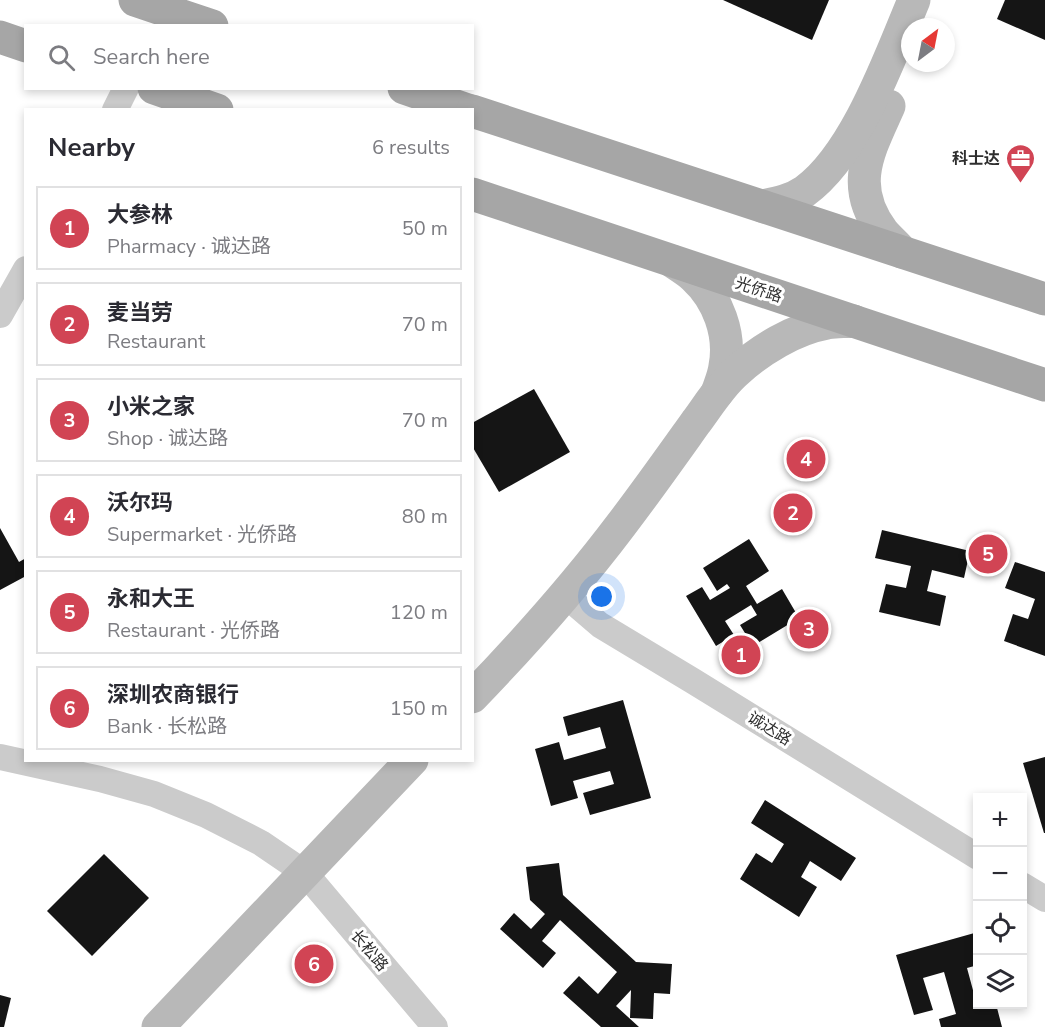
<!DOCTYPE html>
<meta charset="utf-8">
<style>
:root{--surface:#fff;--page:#f7f7f7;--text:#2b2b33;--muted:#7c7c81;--line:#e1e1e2;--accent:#d14454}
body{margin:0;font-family:"Nunito Sans","Noto Sans SC",sans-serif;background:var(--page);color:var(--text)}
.controls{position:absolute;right:18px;bottom:18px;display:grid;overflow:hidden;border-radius:0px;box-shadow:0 3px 9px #0003}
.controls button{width:54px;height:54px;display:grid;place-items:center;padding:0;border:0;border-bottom:2px solid var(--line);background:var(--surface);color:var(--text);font:30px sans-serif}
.compass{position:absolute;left:901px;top:18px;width:54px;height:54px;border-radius:50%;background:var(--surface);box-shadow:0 3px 9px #0003;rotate:32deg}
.you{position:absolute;left:602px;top:597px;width:21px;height:21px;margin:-15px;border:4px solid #fff;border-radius:50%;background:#1a73e8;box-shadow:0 0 0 9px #1a73e833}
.badge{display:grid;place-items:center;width:39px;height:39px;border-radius:50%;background:var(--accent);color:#fff;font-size:20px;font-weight:700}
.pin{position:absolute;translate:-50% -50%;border:3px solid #fff;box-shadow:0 2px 6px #0006}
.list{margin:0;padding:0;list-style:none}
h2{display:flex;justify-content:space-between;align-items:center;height:78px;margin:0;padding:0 24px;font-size:26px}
h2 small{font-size:20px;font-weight:400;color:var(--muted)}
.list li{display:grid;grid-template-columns:39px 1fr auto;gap:18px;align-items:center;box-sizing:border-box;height:84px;margin:0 12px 12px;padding:0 12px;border:2px solid var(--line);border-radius:0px}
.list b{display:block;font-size:22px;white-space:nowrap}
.list p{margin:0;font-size:20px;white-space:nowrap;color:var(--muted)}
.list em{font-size:20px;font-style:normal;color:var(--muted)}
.icon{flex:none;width:33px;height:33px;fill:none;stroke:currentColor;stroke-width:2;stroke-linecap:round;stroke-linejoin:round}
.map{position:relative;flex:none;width:1045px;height:1027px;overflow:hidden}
.search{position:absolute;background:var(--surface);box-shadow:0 3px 9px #0003;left:24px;top:24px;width:450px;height:66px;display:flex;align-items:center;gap:15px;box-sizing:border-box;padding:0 21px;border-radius:0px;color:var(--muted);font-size:22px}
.panel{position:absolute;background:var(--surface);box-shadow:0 3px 9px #0003;left:24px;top:108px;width:450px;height:654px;border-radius:0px}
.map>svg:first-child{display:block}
.building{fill:#151515}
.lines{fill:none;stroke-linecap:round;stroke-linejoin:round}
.street{stroke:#cbcbcb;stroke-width:26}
.secondary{stroke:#b8b8b8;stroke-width:33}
.primary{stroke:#a6a6a6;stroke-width:33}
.labels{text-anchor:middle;stroke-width:6;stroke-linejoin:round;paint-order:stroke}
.poi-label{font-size:16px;font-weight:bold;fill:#2e2e2e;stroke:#fff;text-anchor:end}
.street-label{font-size:16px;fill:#2e2e2e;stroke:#fff}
</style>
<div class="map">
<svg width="1045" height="1027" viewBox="0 0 1045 1027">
<rect width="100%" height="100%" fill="#fff"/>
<g class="building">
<polygon points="723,0 829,0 812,40"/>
<polygon points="1005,0 1045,0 1045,40 997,19"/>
<polygon points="534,389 570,452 499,492 472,446 472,423"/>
<polygon points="0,528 19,562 26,558 26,576 0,590"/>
<polygon points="882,530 970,551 964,578 932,570 927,591 946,596 940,626 879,612 886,584 906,588 911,566 875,558"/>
<polygon points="749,539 769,571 746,586 757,604 782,589 799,618 753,646 740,625 757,615 751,605 725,621 734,635 716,646 686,596 702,587 710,600 730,588 727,584 717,591 703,568"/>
<polygon points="1015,562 1045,572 1045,656 1004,641 1013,614 1028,619 1035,599 1005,588"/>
<polygon points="623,700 651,798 590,815 583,793 614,784 610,771 573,781 578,798 551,806 535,749 559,742 564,760 606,748 600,727 568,736 563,717"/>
<polygon points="1045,757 1045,833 1044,833 1023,763"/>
<polygon points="765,800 856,858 841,881 810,861 801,877 817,887 799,917 740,879 756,853 772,863 784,844 751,823"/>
<polygon points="104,854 149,898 92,956 47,911"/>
<polygon points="559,863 563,895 636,962 672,964 670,994 654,993 653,1019 630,1018 631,990 616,1006 639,1027 601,1027 563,993 579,976 598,994 617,972 560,920 542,941 556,953 543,968 500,929 514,913 531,929 545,914 530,900 526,867"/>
<polygon points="978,932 978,965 967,968 977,1005 996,1004 1002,1027 941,1027 939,1019 956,1014 944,972 923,978 933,1010 914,1015 896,955"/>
<polygon points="0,995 11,998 4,1027 0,1027"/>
</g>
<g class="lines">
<g class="street">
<polyline points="115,110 126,88"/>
<polyline points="0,315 26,269"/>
<polyline points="565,595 600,625 693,681 978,857"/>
<polyline points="0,757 100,779 154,794 206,815 261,843 305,873 435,1027"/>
<polyline points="1022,885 1045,899"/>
</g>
<g class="secondary">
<path d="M889,106C869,151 848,186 883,232C889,239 896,245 902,252"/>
<path d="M762,206C778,203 792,200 805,191C856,154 890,57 914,0"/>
<path d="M672,261C679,266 688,271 694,277C718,299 731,334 725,366C724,375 720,384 717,393"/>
<path d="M472,697C525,642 575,586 621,525C647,491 671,457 696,422C708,406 720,386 736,372C760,350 794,329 827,323C836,321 845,322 854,321"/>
<polyline points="158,1027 412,760"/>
</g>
<g class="primary">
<polyline points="135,0 212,26"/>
<polyline points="0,37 26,46"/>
<polyline points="154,88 217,110"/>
<polyline points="404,88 468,110"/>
<polyline points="472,111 1045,299"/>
<polyline points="472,194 1045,385"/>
</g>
</g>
<defs>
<symbol id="office-pin" viewBox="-11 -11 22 30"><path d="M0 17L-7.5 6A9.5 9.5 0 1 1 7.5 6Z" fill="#d14454" stroke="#fff"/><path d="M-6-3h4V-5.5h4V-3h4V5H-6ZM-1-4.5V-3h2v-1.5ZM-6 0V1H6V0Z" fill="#fff"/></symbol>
</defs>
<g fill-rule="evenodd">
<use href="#office-pin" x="1004" y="142" width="33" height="45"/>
</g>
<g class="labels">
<g class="poi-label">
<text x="1000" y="164">科士达</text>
</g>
<g class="street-label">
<text transform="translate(759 289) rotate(18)" y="6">光侨路</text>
<text transform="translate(770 728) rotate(32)" y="6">诚达路</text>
<text transform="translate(370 950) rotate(50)" y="6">长松路</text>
</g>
</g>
</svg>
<div class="controls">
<button>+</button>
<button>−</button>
<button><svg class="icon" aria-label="locate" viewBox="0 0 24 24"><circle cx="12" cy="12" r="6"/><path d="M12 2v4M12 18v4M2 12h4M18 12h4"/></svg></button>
<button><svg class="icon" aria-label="layers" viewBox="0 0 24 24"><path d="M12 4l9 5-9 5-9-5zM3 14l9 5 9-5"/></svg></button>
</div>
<svg class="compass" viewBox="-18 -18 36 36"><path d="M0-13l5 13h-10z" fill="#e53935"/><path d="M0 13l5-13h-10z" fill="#7c7c81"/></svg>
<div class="you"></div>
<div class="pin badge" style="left:741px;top:655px">1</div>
<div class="pin badge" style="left:793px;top:513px">2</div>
<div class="pin badge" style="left:809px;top:629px">3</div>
<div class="pin badge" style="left:806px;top:459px">4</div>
<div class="pin badge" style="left:988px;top:554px">5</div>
<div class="pin badge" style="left:314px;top:964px">6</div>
<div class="search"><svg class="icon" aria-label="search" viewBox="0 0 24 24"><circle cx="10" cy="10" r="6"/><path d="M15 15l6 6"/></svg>Search here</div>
<section class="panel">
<h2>Nearby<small>6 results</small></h2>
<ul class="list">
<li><span class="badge">1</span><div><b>大参林</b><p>Pharmacy · 诚达路</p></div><em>50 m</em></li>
<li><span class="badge">2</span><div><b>麦当劳</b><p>Restaurant</p></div><em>70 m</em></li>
<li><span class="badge">3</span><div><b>小米之家</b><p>Shop · 诚达路</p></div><em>70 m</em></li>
<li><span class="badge">4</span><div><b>沃尔玛</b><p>Supermarket · 光侨路</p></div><em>80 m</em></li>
<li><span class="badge">5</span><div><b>永和大王</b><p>Restaurant · 光侨路</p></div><em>120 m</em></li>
<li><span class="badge">6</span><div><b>深圳农商银行</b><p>Bank · 长松路</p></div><em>150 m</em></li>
</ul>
</section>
</div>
